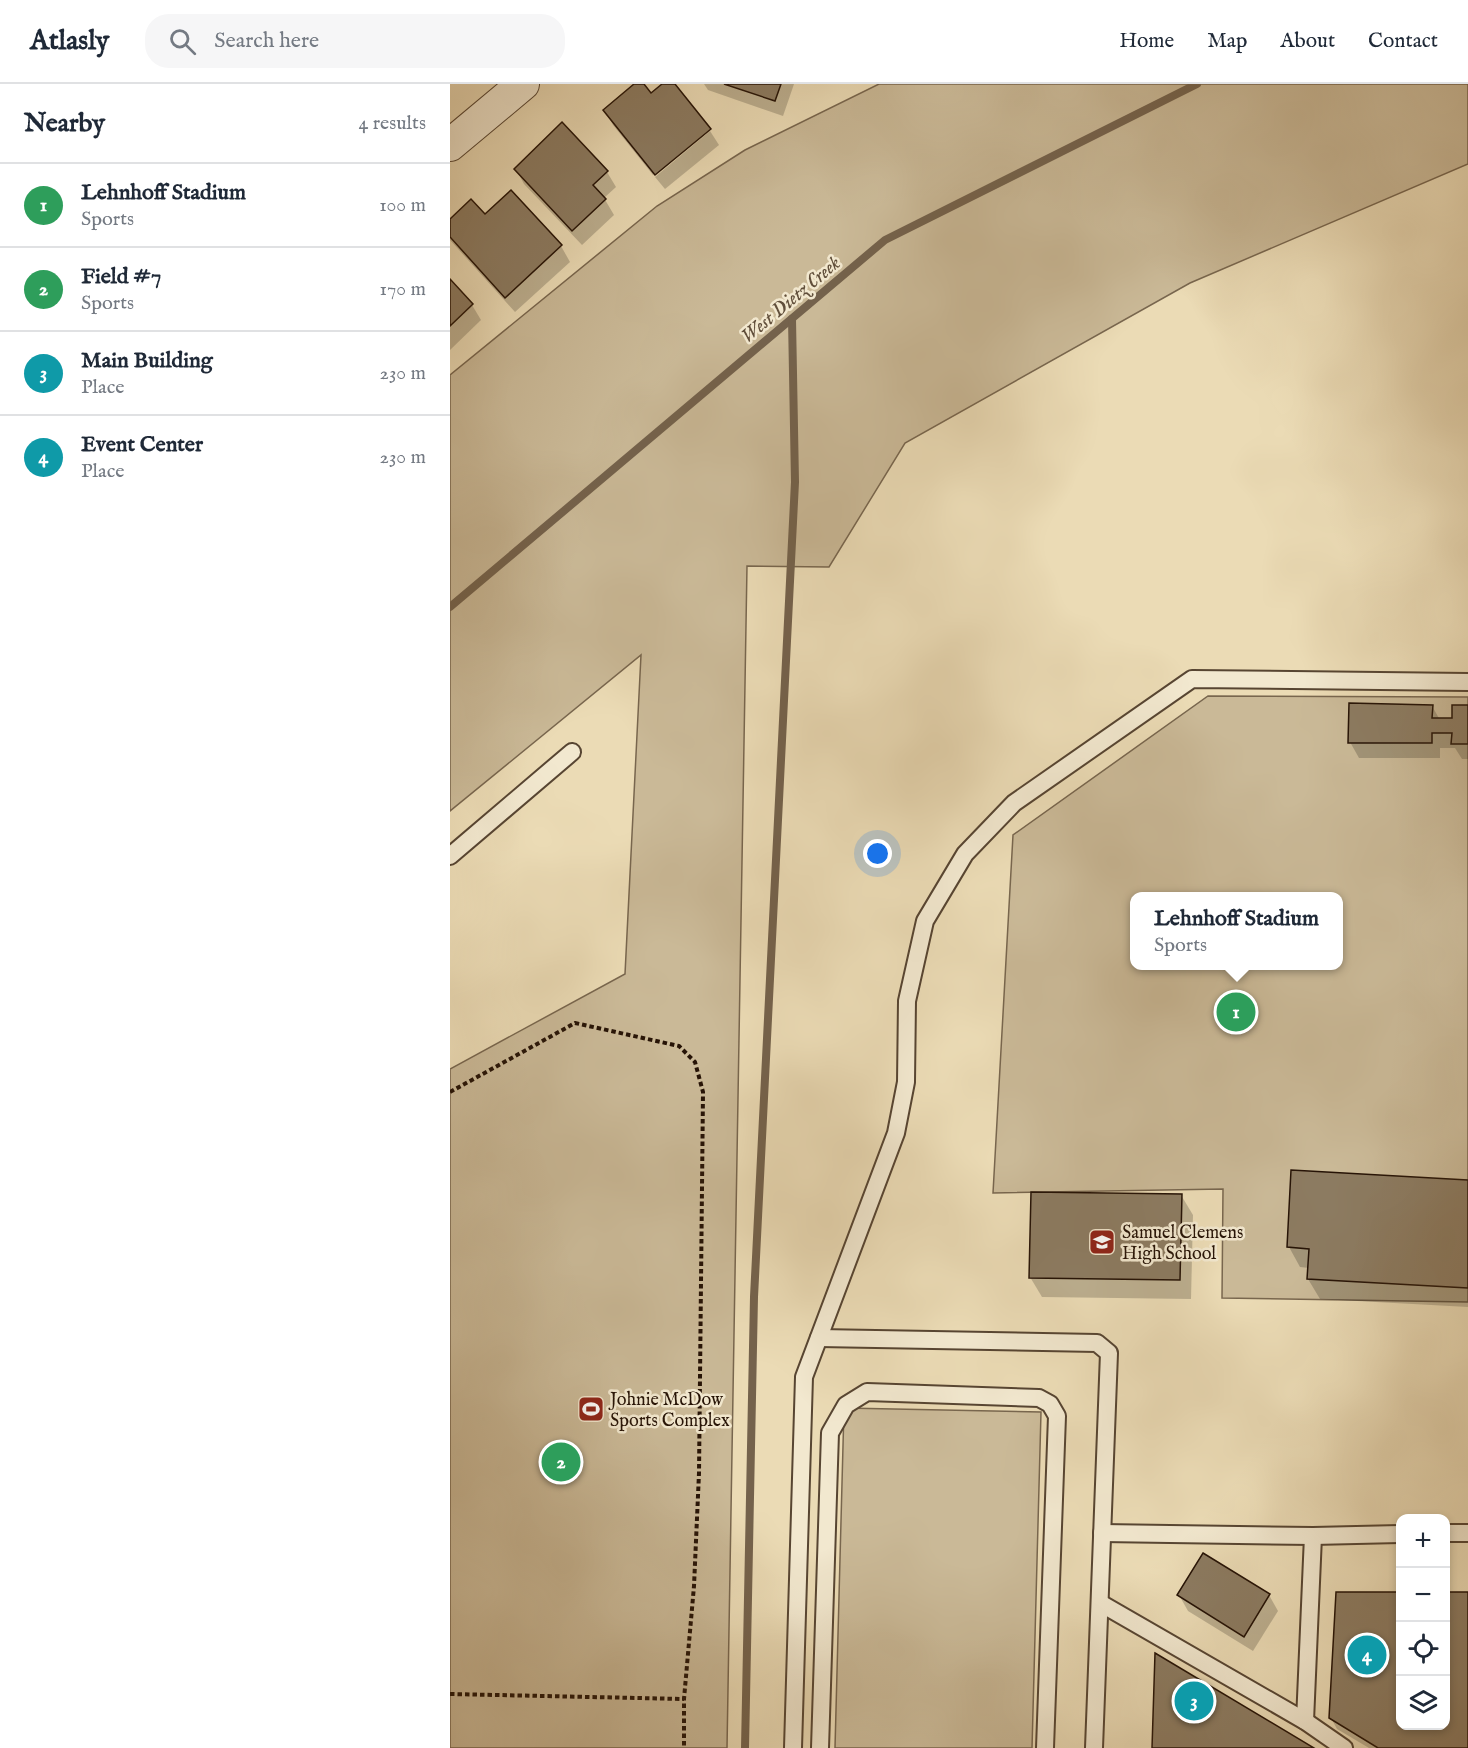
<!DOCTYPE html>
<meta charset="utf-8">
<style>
:root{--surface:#fff;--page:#f6f6f7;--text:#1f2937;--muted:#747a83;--line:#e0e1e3;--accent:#ea580c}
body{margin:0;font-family:"IM FELL English",serif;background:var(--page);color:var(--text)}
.controls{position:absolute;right:18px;bottom:18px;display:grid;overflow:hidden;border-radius:12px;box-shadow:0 3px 9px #0003}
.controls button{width:54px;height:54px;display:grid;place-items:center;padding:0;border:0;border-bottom:2px solid var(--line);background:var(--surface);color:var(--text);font:30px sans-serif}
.you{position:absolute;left:428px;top:770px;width:21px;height:21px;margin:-15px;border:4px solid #fff;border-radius:50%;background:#1a73e8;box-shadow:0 0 0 9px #1a73e833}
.badge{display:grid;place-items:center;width:39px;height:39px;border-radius:50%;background:var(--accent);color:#fff;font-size:20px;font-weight:700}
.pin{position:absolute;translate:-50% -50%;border:3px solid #fff;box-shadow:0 2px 6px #0006}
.popup{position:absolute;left:680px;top:808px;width:213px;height:78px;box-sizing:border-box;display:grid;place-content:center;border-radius:12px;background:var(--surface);filter:drop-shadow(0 2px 4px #0005);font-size:20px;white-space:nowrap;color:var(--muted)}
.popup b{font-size:22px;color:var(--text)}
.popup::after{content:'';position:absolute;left:50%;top:100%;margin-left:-12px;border:12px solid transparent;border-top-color:var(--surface)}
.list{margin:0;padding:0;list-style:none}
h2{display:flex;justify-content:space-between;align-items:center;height:78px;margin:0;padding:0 24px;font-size:26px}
h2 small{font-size:20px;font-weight:400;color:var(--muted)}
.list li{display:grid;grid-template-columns:39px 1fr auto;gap:18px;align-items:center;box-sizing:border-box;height:84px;padding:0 24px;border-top:2px solid var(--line)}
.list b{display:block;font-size:22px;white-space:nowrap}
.list p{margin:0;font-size:20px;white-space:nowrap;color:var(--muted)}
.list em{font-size:20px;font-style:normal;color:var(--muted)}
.icon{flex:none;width:33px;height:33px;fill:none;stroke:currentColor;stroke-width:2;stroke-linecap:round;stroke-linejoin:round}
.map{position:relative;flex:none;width:1018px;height:1664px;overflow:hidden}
header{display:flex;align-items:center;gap:36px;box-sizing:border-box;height:84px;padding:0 30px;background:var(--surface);border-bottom:2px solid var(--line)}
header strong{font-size:28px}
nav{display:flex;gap:33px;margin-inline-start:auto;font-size:21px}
.search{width:420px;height:54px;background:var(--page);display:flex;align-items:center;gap:15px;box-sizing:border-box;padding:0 21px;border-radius:24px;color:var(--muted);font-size:22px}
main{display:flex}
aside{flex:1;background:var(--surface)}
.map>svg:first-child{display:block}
.green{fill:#cab997;stroke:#78664e;stroke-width:1.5;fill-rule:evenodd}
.shadow{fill:#0003}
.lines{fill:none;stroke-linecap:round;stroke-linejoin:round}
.stream{stroke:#74624c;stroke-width:8}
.building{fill:#8c7b61;stroke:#261306;stroke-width:1.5}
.lane-casing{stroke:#574532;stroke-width:20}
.street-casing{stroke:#574532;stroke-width:34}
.path{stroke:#261306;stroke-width:4;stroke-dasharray:4.5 3;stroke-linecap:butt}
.lane{stroke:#f2e8cf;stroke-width:16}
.street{stroke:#f2e8cf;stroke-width:32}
.labels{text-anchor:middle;stroke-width:5;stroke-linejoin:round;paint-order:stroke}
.poi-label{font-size:18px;fill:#261306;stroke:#f2e8cf;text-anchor:start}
.water-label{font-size:20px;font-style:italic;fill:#604e3a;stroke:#f2e8cf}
</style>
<header>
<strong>Atlasly</strong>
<div class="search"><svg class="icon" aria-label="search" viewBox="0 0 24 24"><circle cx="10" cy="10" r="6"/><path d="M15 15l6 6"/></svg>Search here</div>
<nav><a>Home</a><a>Map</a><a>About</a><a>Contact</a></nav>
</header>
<main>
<aside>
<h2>Nearby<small>4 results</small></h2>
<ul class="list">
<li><span class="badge" style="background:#2e9e5b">1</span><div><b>Lehnhoff Stadium</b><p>Sports</p></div><em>100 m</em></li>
<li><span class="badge" style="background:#2e9e5b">2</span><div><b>Field #7</b><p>Sports</p></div><em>170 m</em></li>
<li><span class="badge" style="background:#0f9aa8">3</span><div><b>Main Building</b><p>Place</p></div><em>230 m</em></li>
<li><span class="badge" style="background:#0f9aa8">4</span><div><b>Event Center</b><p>Place</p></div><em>230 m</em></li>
</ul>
</aside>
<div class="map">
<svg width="1018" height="1664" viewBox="0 0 1018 1664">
<rect width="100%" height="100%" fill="#ebdbb5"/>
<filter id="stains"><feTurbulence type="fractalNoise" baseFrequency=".00333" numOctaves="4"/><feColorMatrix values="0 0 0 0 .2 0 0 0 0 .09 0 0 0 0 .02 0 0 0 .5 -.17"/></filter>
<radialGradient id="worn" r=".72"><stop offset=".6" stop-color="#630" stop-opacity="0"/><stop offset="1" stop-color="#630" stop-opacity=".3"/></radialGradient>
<g class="green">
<polygon points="429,0 1018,0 1018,80 740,199 455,359 379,483 297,482 277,1664 0,1664 0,985 175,890 191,571 0,727 0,291 207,122 295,66"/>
<path d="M758,612L1018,613V1218L772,1214L773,1105L543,1109L563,751ZM684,812H888V882H684Z"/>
<polygon points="394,1324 591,1328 582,1664 385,1664"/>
</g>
<g class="shadow">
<polygon points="186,0 192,0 201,11 214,0 223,0 259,45 203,91 163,41 155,26"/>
<polygon points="254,0 344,0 333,32 258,6"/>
<polygon points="260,47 269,61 215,105 205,93"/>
<polygon points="66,85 157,88 166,103 154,114 164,131 132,161 74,100"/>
<polygon points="61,108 111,162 120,178 65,228 0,156 0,137 35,132"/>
<polygon points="0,198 22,221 31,236 0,266"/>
<polygon points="982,622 990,636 1003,636 1018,623 1018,675 1012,675 1005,664 990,664 990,674 909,674 900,658"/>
<polygon points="1018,1097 1018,1223 870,1215 858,1195 859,1184 850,1183 839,1163"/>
<polygon points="731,1111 743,1131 741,1215 592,1213 580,1193"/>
<polygon points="888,1510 950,1510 950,1642 996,1642 996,1510 1018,1510 1018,1664 919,1664 887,1645 881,1634"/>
<polygon points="729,1511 819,1511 828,1527 803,1567 738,1527"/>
</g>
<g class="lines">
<g class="stream">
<polyline points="0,523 435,156 747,0"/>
<polyline points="295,1664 304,1213 345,398 342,235"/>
</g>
</g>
<g class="building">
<polygon points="184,0 194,0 201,9 212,0 225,0 261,45 205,91 153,26"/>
<polygon points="274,0 331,0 325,17"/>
<polygon points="112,38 158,87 143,101 156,115 122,147 64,85"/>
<polygon points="61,106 112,161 55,214 0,153 0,135 21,115 35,130"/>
<polygon points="0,195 23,220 0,242"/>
<polygon points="899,619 983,621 982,634 1002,634 1002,621 1018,621 1018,660 1001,660 1002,649 982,649 982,659 898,659"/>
<polygon points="841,1086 1018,1096 1018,1204 857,1195 859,1165 837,1163"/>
<polygon points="581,1108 732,1110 730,1196 579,1194"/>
<polygon points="753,1469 820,1510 794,1553 727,1511"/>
<polygon points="886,1508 950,1508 950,1642 996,1642 996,1508 1018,1508 1018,1664 928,1664 879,1634"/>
<polygon points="705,1569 864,1664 702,1664"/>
</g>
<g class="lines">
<defs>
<g id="lane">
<polyline points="0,772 122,668"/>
<polyline points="369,1254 647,1259 659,1269 644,1664"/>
<polyline points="652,1449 863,1452 950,1450"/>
<polyline points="996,1449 1018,1449"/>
<polyline points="650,1519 855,1637 894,1664"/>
<polyline points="855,1637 863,1452"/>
<polyline points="343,1664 354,1293 446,1049 456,998 457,917 475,837 515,770 564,719 742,595 1018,598"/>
<polyline points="370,1664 380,1349 396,1321 417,1308 589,1314 600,1320 607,1332 595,1664"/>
</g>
<polyline id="street" points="0,61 73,0"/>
</defs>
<use href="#lane" class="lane-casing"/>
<use href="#street" class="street-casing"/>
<g class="path">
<polyline points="0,1008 125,939 229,962 245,978 253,1008 249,1389 244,1502 234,1615 234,1664"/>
<polyline points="0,1610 234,1615"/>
</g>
<use href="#lane" class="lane"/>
<use href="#street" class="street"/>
</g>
<defs>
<symbol id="school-square" viewBox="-11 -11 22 22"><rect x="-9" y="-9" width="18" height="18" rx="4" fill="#8f2418" stroke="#f2e8cf"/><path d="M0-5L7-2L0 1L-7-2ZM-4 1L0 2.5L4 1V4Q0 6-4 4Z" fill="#fff"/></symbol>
<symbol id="stadium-square" viewBox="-11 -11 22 22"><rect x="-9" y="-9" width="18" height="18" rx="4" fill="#8f2418" stroke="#f2e8cf"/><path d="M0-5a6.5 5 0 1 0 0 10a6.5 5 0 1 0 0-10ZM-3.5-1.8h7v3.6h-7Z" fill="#fff"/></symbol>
</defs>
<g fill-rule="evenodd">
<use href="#school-square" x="637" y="1143" width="30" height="30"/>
<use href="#stadium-square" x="126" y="1310" width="30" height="30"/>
</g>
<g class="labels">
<g class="poi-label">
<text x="672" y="1154">Samuel Clemens<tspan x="672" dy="21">High School</tspan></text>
<text x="160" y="1321">Johnie McDow<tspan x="160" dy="21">Sports Complex</tspan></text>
</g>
<g class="water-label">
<text transform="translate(340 215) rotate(-40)" y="7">West Dietz Creek</text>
</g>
</g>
<rect width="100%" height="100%" filter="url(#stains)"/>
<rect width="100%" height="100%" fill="url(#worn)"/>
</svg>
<div class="controls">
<button>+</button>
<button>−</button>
<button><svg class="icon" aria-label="locate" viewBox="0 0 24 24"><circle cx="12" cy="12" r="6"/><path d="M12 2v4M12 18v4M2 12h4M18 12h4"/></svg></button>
<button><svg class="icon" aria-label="layers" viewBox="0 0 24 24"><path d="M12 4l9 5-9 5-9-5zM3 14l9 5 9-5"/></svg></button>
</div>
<div class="you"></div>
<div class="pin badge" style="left:786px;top:928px;background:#2e9e5b">1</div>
<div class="popup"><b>Lehnhoff Stadium</b>Sports</div>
<div class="pin badge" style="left:111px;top:1378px;background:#2e9e5b">2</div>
<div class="pin badge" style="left:744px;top:1617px;background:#0f9aa8">3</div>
<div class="pin badge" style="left:917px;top:1571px;background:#0f9aa8">4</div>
</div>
</main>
